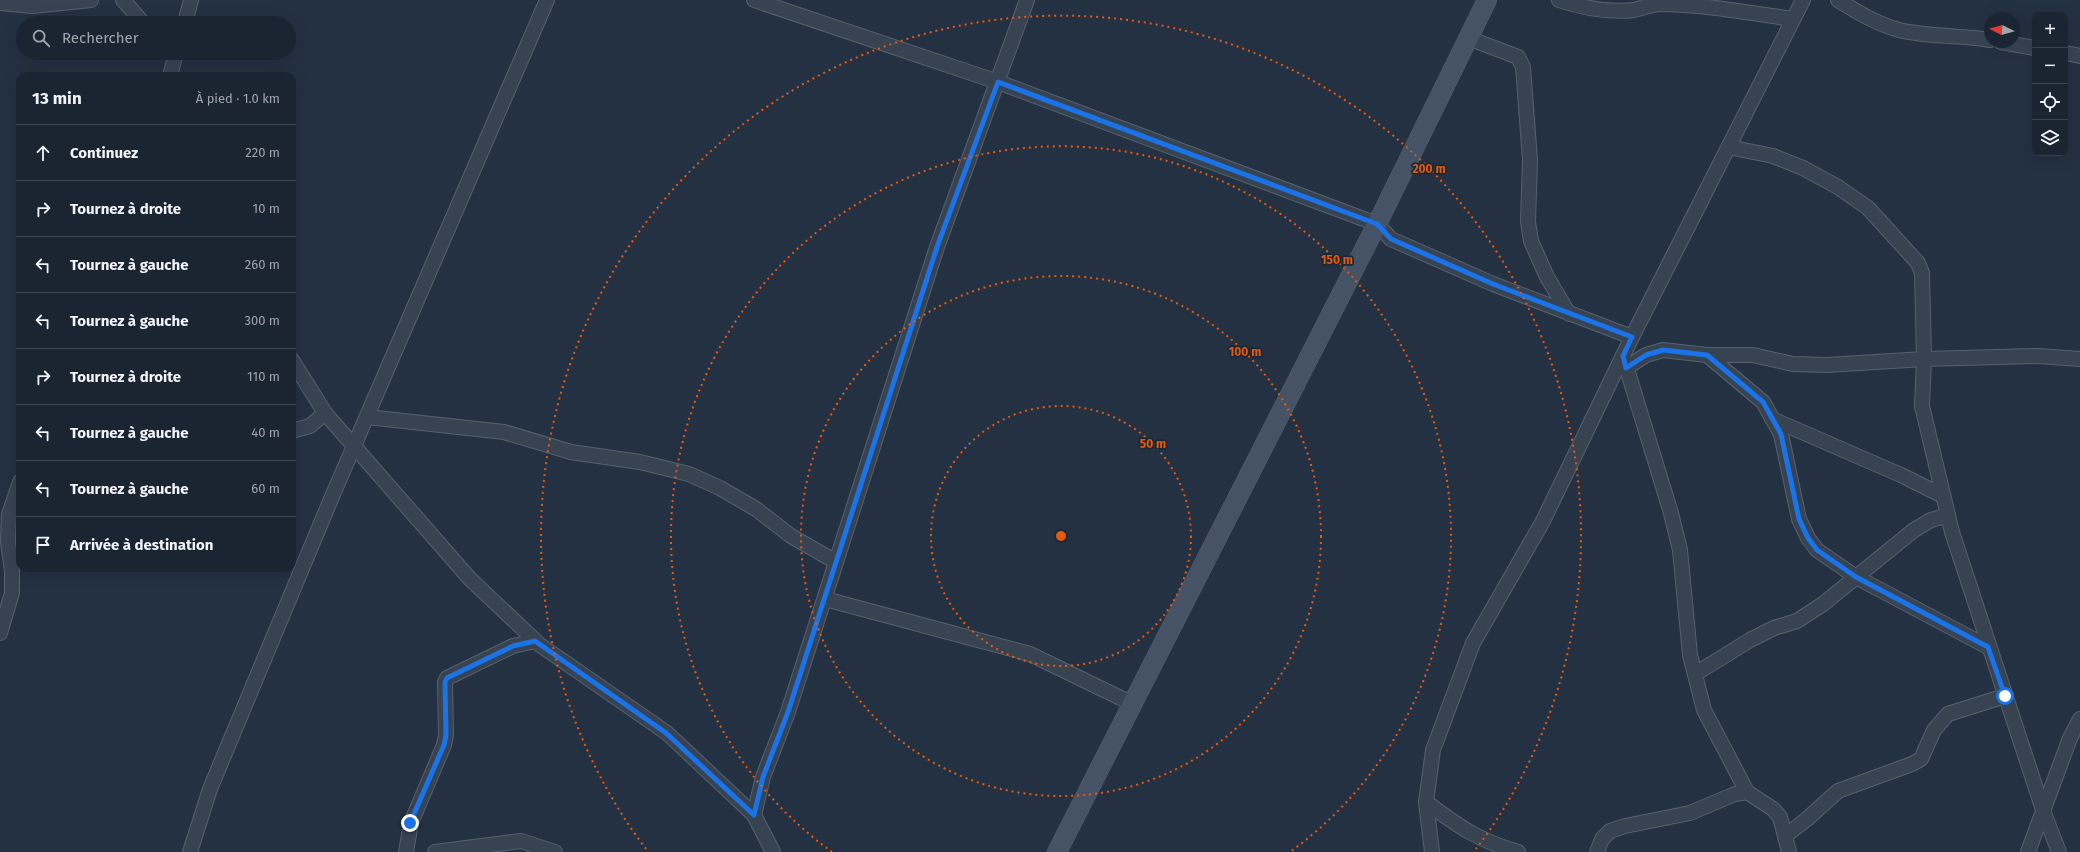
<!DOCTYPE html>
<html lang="fr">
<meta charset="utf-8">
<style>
:root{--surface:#1b2532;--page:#242d3a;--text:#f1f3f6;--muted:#a0a5ac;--line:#39424d}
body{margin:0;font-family:"Fira Sans",sans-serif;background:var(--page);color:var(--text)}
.controls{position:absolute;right:12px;top:12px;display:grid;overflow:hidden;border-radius:8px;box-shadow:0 4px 16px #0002}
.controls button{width:36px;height:36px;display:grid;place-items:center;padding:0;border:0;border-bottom:1px solid var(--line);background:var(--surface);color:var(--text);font:20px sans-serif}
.compass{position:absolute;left:1984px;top:12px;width:36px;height:36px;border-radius:50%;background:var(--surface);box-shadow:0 4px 16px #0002;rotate:275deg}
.stop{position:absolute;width:12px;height:12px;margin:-9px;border:3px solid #1a73e8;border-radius:50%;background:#fff}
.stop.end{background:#1a73e8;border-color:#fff;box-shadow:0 1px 4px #0008}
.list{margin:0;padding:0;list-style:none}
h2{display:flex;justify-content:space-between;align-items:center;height:52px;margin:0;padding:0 16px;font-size:17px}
h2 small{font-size:13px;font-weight:400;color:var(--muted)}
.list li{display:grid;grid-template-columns:26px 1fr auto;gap:12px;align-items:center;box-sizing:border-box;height:56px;padding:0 16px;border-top:1px solid var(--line)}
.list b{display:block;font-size:15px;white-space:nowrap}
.list em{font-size:13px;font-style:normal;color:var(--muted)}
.icon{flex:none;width:22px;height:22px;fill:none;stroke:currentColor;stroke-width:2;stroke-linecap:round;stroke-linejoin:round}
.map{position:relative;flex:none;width:2080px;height:852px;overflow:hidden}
.search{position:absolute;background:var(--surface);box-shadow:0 4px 16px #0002;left:16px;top:16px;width:280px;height:44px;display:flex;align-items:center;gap:10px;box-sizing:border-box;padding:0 14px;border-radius:22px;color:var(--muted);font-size:15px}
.panel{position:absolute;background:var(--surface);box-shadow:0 4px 16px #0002;left:16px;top:72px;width:280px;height:500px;border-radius:12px}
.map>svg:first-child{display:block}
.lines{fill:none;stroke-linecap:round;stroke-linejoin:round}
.minor-casing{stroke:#56616f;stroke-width:16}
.secondary-casing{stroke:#56616f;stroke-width:20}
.minor{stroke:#384352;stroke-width:14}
.secondary{stroke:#465265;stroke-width:19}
.route{stroke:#1a73e8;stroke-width:5}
.ring{fill:none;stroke:#e8590c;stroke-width:2;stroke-dasharray:2 4}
.centre{fill:#e8590c;stroke:#1d2837;stroke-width:2}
.ring-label{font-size:12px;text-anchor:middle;font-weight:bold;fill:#e8590c;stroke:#1d2837;stroke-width:3.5;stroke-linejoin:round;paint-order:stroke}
</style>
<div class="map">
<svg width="2080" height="852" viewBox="0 0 2080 852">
<rect width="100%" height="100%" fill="#243143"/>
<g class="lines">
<defs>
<g id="minor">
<polyline points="123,0 143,23"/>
<polyline points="754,0 998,82 1377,224 1391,239 1493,284 1632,337"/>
<path d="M1559,0C1583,8 1608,13 1634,10C1644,8 1653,3 1663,4C1707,5 1750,13 1793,19"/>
<path d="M1838,0C1857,12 1877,24 1899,30C1927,37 1960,35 1990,40"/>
<polyline points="0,3 32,6 91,0"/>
<polyline points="185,23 191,0"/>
<polyline points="1468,38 1518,57 1523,67 1530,160 1528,222 1531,241 1547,277 1569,314"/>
<polyline points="2001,42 2035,48"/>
<polyline points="2065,53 2080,56"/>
<polyline points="170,76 176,53"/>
<polyline points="1729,147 1773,156 1803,168 1838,187 1868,208 1918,263 1922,273 1924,359 1922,406 1952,532 2044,813 2059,852"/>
<polyline points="1707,355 1763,402 1781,434 1799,519 1808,538 1817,550 1856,577 1988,647"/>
<polyline points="1623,356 1671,513 1680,550 1690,655 1704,710 1747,792 1773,809 1780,817 1789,852"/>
<polyline points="292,360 325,413 470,579 540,645 667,733 754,815 773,852"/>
<polyline points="1626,368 1646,355 1663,350 1707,355 1753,355 1793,364 1827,365 1924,359 2038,356 2080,359"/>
<polyline points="367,417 504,432 571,452 640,462 689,474 720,488 756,509 791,536 836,562"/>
<polyline points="1772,419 1901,475 1943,496"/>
<polyline points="292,431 310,426 325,413"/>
<polyline points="825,599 1030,654 1133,704"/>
<polyline points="0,633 12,593 12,571 8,542 9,514 20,482"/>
<polyline points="1695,674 1750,640 1774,628 1797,621 1823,604 1914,530 1931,520 1948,515"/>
<path d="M1426,802C1459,827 1478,840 1518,852"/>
<polyline points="754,815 763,777 788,712 937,247 1027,0"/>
<polyline points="1785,836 1807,819 1838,791 1912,764 1921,759 1934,730 1948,714 2005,696"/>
<polyline points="190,852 210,789 331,499 547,0"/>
<polyline points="406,852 411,823 444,745 446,735 445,682 447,678 513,646 535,641"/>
<polyline points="435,852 521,841 555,852"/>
<polyline points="1432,852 1426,802 1433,750 1473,643 1543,521 1632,337 1803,0"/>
<polyline points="1597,852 1602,839 1610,831 1625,826 1690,813 1735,794 1747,792"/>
<polyline points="2028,852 2070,738 2080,719"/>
</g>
<polyline id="secondary" points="1057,852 1377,224 1487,0"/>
</defs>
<use href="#minor" class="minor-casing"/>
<use href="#secondary" class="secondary-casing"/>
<use href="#minor" class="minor"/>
<use href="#secondary" class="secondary"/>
</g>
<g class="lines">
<polyline class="route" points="410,823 444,745 446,735 445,682 447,678 513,646 535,641 666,733 754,815 763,777 788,712 937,247 998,82 1377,224 1391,239 1493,284 1632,337 1623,356 1626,368 1646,355 1663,350 1707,355 1763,402 1781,434 1799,519 1808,538 1817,550 1856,577 1988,647 2005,696"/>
</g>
<g class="ring">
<circle cx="1061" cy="536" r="130"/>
<circle cx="1061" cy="536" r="260"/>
<path d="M832 852A390 390 0 1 1 1290 852"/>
<path d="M646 849A520 520 0 1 1 1476 849"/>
</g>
<circle cx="1061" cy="536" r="6" class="centre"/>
<g class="ring-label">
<text x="1429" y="173">200 m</text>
<text x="1337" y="264">150 m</text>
<text x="1245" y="356">100 m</text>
<text x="1153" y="448">50 m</text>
</g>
</svg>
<div class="controls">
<button>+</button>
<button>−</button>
<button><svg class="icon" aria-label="locate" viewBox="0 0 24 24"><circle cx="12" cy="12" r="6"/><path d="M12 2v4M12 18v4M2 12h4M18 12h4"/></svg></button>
<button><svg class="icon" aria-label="layers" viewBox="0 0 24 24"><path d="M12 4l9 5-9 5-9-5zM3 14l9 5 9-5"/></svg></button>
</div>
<svg class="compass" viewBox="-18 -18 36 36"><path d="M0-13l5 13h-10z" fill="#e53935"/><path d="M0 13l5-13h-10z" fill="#a0a5ac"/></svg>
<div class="stop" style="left:2005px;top:696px"></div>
<div class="stop end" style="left:410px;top:823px"></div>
<div class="search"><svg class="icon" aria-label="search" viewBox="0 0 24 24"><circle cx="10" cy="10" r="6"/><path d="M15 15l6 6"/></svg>Rechercher</div>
<section class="panel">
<h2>13 min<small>À pied · 1.0 km</small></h2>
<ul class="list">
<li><svg class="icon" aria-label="ahead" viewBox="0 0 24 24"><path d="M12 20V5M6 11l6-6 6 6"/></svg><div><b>Continuez</b></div><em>220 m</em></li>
<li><svg class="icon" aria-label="right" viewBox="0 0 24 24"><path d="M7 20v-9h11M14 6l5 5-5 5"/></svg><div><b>Tournez à droite</b></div><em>10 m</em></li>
<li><svg class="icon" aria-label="left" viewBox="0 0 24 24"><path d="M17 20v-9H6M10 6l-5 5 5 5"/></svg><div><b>Tournez à gauche</b></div><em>260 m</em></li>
<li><svg class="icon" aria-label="left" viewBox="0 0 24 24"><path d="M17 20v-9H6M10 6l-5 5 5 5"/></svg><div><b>Tournez à gauche</b></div><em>300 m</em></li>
<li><svg class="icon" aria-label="right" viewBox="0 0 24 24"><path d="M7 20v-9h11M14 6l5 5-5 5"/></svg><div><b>Tournez à droite</b></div><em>110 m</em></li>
<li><svg class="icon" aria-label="left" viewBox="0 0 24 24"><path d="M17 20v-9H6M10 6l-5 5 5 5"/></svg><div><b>Tournez à gauche</b></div><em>40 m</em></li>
<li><svg class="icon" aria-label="left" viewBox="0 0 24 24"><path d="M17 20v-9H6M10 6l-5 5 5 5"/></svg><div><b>Tournez à gauche</b></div><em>60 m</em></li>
<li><svg class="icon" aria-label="arrive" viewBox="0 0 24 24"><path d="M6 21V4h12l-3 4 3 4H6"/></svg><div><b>Arrivée à destination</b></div></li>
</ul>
</section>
</div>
